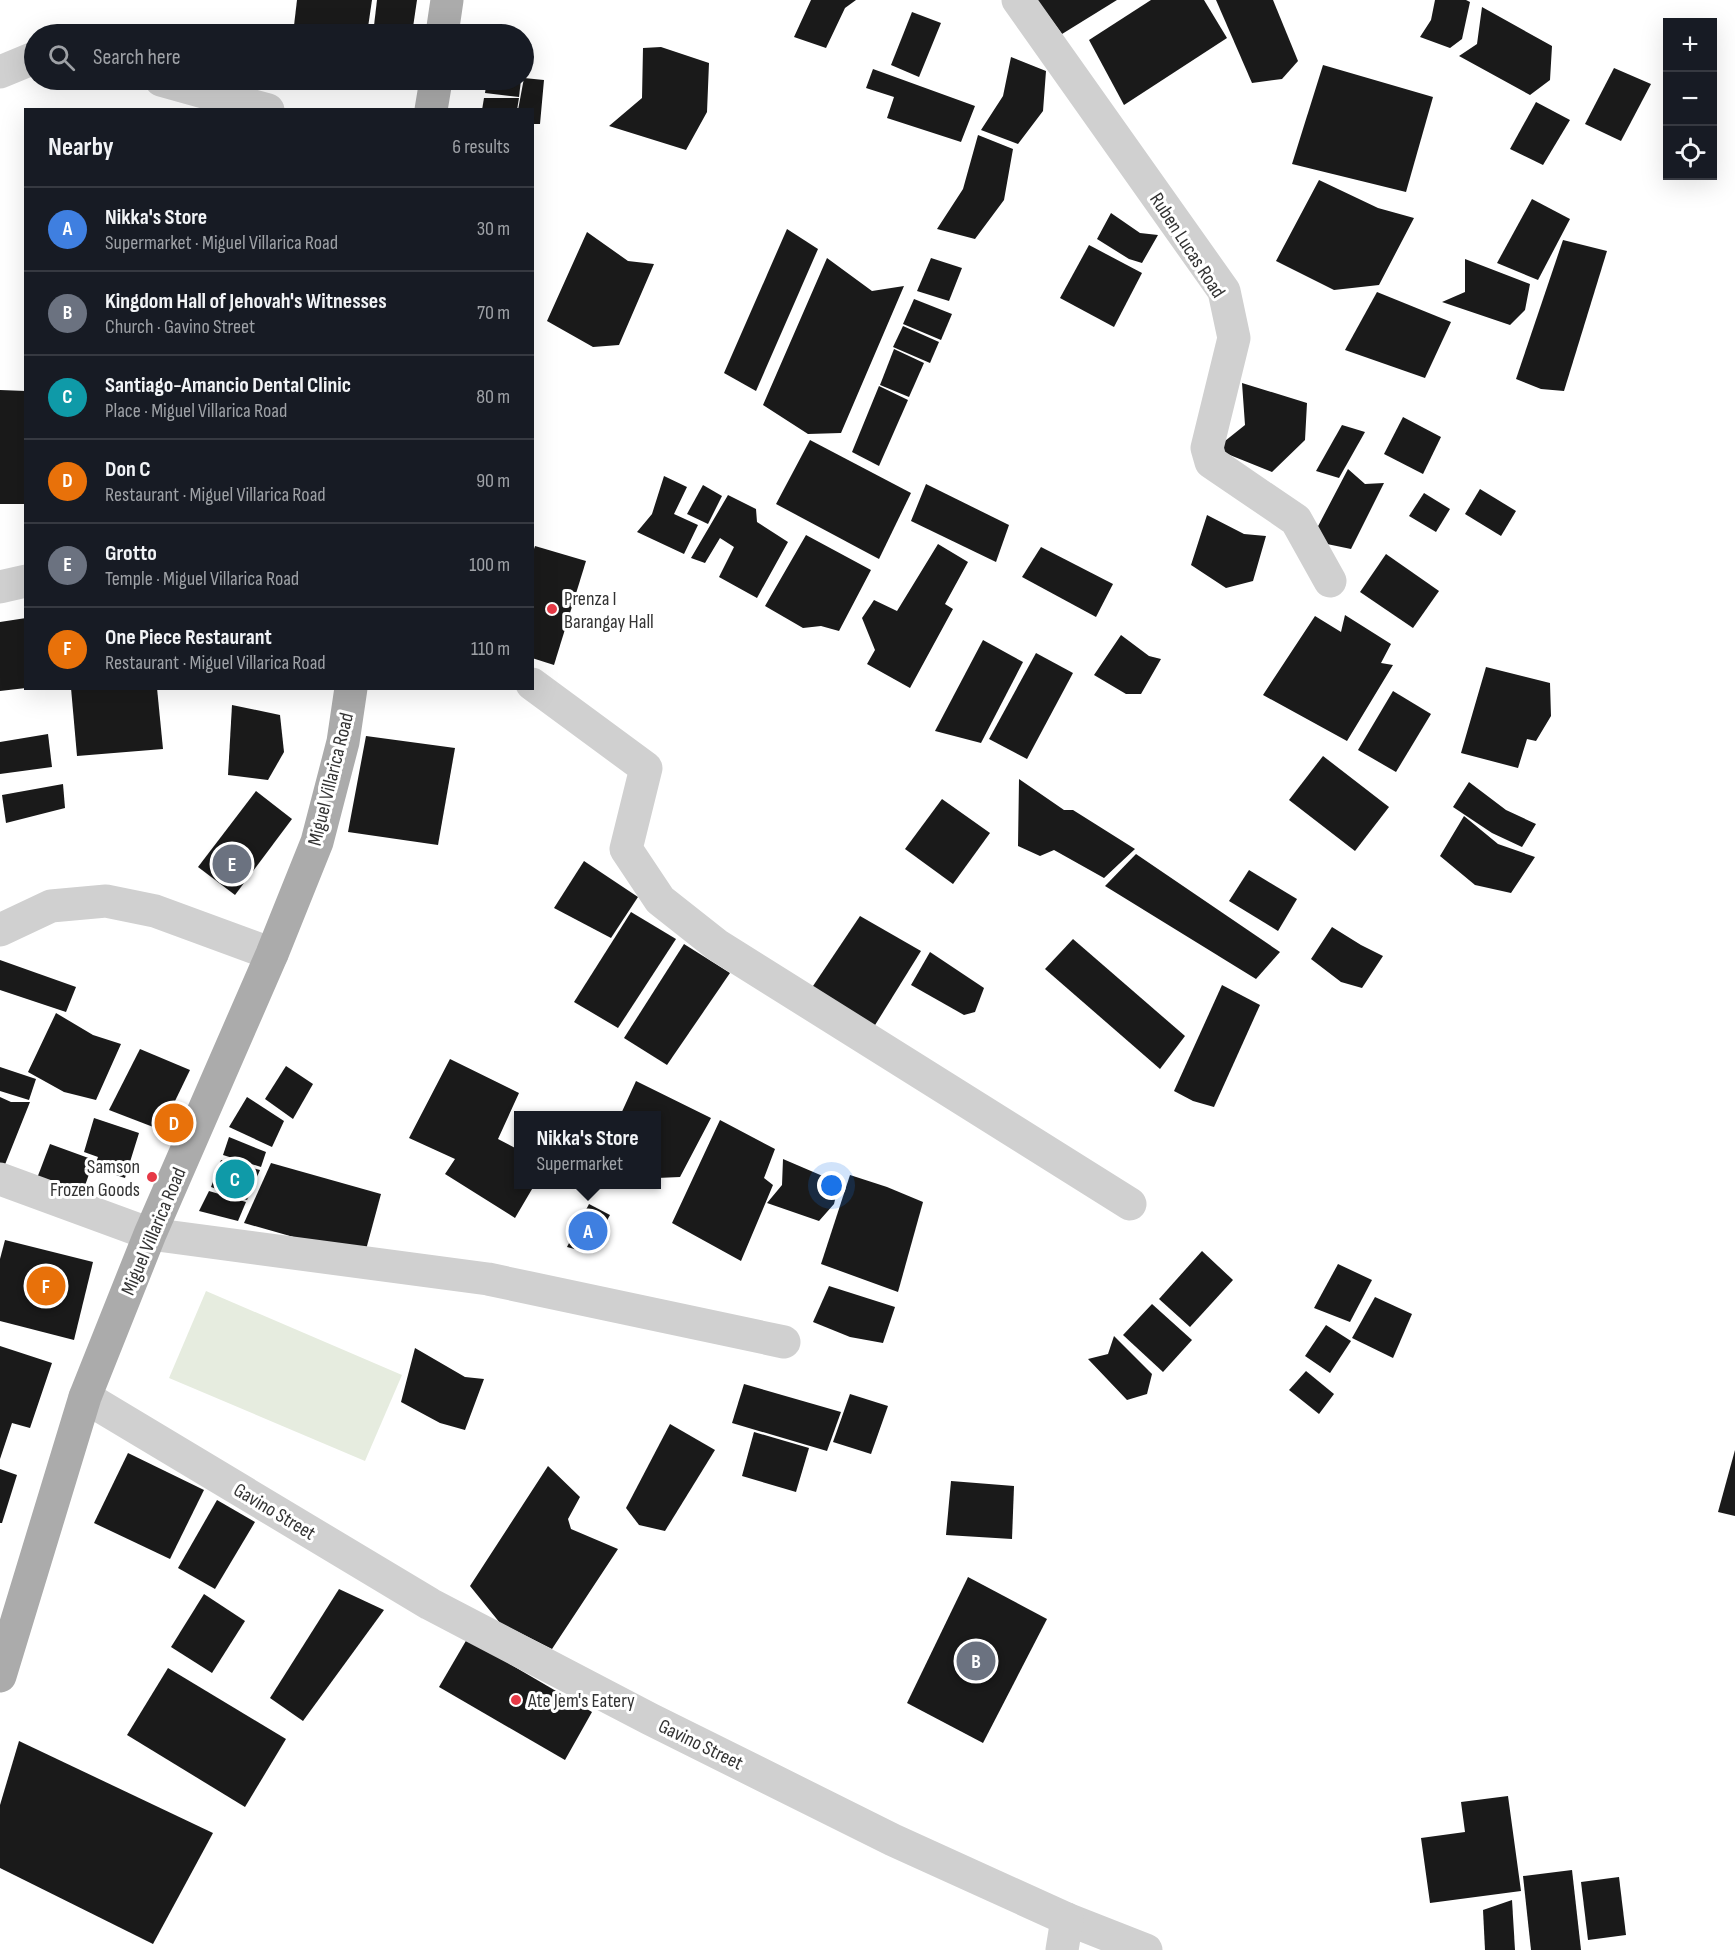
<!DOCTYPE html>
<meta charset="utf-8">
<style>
:root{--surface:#171b24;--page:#20242c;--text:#f1f3f6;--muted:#9ea1a6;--line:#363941;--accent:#e63946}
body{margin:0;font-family:"Sofia Sans Condensed",sans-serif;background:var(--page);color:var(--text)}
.controls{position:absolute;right:18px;top:18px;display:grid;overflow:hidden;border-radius:0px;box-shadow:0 6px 24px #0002}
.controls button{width:54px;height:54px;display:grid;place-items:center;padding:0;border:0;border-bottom:2px solid var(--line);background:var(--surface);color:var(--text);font:30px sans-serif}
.you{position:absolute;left:832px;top:1186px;width:21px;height:21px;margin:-15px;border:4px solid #fff;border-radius:50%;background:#1a73e8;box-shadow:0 0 0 9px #1a73e833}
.badge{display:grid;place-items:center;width:39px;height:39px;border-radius:50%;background:var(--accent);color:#fff;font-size:20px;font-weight:700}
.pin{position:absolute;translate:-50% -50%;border:3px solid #fff;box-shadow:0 2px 6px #0006}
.popup{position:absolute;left:514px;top:1111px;width:147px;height:78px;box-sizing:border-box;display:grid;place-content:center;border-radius:0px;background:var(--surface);filter:drop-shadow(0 2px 4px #0005);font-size:20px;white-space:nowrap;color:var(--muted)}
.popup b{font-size:22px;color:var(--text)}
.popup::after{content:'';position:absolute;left:50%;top:100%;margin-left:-12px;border:12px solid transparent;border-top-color:var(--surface)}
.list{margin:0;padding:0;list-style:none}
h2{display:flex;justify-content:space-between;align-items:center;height:78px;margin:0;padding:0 24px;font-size:26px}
h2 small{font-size:20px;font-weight:400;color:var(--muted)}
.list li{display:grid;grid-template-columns:39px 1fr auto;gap:18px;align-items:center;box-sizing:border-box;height:84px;padding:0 24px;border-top:2px solid var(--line)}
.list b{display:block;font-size:22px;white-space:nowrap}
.list p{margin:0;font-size:20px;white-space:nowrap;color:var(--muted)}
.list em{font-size:20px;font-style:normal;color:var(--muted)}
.icon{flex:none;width:33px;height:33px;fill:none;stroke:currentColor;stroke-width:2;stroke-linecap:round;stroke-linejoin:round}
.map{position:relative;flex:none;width:1735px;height:1950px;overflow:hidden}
.search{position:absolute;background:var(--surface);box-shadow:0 6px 24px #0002;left:24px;top:24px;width:510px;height:66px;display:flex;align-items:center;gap:15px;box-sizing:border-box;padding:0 21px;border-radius:33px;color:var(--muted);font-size:22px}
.panel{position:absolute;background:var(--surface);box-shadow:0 6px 24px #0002;left:24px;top:108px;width:510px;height:582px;border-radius:0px}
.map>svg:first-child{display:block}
.green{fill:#e6ecdf}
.building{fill:#1a1a1a}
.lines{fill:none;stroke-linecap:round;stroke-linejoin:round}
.minor{stroke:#d0d0d0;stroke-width:33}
.major{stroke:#ababab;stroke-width:33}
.poi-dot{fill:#e63946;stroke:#fff;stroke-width:2}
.labels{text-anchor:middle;stroke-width:6;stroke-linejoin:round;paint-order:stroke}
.street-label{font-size:20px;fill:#333;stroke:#fff}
.poi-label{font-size:20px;fill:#333;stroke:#fff;text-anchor:start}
</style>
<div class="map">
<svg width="1735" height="1950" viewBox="0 0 1735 1950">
<rect width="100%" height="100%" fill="#fff"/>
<polygon class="green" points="206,1291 402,1375 365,1461 169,1378"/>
<g class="building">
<polygon points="297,0 372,0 367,34 293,34"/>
<polygon points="377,0 417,0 412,34 373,34"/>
<polygon points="811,0 856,0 845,8 826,48 794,37"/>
<polygon points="1037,0 1117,0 1062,34"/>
<polygon points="1151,0 1204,0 1227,38 1124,105 1089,40"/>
<polygon points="1216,0 1273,0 1298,61 1282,79 1252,83"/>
<polygon points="1435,0 1466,0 1470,2 1462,39 1450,48 1420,37 1431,20"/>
<polygon points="1482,7 1552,46 1550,80 1530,95 1459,56 1477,44"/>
<polygon points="912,12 941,23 919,77 891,65"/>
<polygon points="661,47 709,63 707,112 686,150 609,126 642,98 643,48"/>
<polygon points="1011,57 1046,71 1043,111 1018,144 981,130 1003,96"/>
<polygon points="1323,65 1433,97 1406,192 1292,164"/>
<polygon points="1614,68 1651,84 1621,141 1585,124"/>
<polygon points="873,69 975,106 961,142 887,118 894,97 866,88"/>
<polygon points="524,78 544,80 540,124 532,124 532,110 518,110"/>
<polygon points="383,80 404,80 402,85"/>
<polygon points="487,80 521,80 519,97 485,93"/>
<polygon points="484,98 519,98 517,110 482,110"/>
<polygon points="1536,102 1570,120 1543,165 1510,149"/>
<polygon points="978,135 1013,149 1004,200 975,239 937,229 963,189"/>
<polygon points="1319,180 1378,208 1414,218 1379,285 1334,290 1276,261"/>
<polygon points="1532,199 1570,219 1538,280 1497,263"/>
<polygon points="1111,213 1140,233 1158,235 1142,263 1129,259 1097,239"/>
<polygon points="787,229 818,249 756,391 724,373"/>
<polygon points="587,232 628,261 654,264 619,345 593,347 547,321"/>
<polygon points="1563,240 1607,251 1564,391 1541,389 1516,379"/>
<polygon points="1089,245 1142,273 1114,327 1060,298"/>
<polygon points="827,258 872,291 904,286 841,433 808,434 763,405"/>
<polygon points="931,258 962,268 949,301 917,291"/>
<polygon points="1465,259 1530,284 1525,310 1510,325 1442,302 1465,292"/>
<polygon points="1377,292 1451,322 1425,378 1345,350"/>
<polygon points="914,299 952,314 941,340 903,324"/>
<polygon points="903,326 939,342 930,363 893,347"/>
<polygon points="894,349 924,363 909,397 880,385"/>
<polygon points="1242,383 1307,403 1305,440 1272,472 1215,449 1245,425"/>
<polygon points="879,386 908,400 879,466 852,452"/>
<polygon points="0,390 26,391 26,504 0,504"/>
<polygon points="1403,417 1441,437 1423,474 1384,454"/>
<polygon points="1342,425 1365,432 1339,478 1316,471"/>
<polygon points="810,440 911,493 879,559 776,504"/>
<polygon points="1348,469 1365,484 1384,483 1351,549 1327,544 1315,532"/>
<polygon points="664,476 687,487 674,514 698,525 684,554 637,532 652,514"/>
<polygon points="926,484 1009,525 996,562 911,521"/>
<polygon points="703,485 722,496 708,524 687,514"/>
<polygon points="1480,489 1516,511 1501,536 1465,514"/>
<polygon points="1424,493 1450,509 1436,532 1409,516"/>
<polygon points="728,495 756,509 757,522 788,542 757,598 719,577 734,547 720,538 705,563 691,558"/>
<polygon points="1207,515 1244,534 1266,536 1253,581 1226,588 1191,565"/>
<polygon points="806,535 871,570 839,631 821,626 803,628 765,606"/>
<polygon points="938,544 968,562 945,604 953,609 910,688 867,664 875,650 862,618 874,600 897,611"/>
<polygon points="535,546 586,561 554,665 532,658 532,555"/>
<polygon points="1041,547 1113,584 1096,617 1022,577"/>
<polygon points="1386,554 1439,591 1413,628 1360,592"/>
<polygon points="1345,615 1391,644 1381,663 1393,665 1347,741 1263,695 1315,616 1341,632"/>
<polygon points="26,618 26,688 0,691 0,622"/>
<polygon points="1121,635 1149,656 1161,659 1141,694 1126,694 1094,675"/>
<polygon points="983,640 1023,662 981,743 935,731"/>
<polygon points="1036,653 1073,673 1027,759 989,739"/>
<polygon points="1486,667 1550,683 1551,716 1536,741 1527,739 1518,768 1461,753"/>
<polygon points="71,688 157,688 163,749 77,756"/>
<polygon points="1393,691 1431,714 1396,772 1358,750"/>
<polygon points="232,705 280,715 284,752 268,780 228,775"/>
<polygon points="48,734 52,767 0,774 0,742"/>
<polygon points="366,736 455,748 438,845 348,832"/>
<polygon points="1323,756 1389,807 1355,851 1289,800"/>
<polygon points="1019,779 1064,810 1073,810 1135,849 1104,878 1054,850 1040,856 1018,846"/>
<polygon points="1469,782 1506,810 1536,824 1522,847 1492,833 1453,807"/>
<polygon points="63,784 65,808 6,823 2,795"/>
<polygon points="256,791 292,819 235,895 198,867"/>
<polygon points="942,799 990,833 953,884 905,849"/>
<polygon points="1464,816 1498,844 1535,857 1511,893 1475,885 1440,856"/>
<polygon points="1136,854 1280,952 1256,979 1105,886"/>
<polygon points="584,861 638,897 611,938 554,908"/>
<polygon points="1249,870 1297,899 1278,931 1229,901"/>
<polygon points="631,912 676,939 618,1028 574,1002"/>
<polygon points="860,916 921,951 872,1030 811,989"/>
<polygon points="1332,927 1361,945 1383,956 1362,988 1341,982 1311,959"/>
<polygon points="1073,939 1185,1036 1160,1069 1045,969"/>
<polygon points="684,944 730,973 667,1065 624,1038"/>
<polygon points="930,952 984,988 975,1012 964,1015 911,985"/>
<polygon points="0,960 76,987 66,1012 0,990"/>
<polygon points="1222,985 1260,1005 1214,1107 1193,1101 1174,1091"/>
<polygon points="56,1013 93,1035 121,1044 96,1100 64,1092 28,1072"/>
<polygon points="140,1049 190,1070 161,1130 109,1110"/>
<polygon points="450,1059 519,1093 498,1139 519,1150 519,1184 535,1184 515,1218 445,1174 455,1159 409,1138"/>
<polygon points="286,1066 313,1084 293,1119 265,1099"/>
<polygon points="0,1067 36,1079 29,1100 0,1091"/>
<polygon points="636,1081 711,1118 680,1177 657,1178 657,1116 620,1116"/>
<polygon points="0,1097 11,1102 30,1102 2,1172 0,1171"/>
<polygon points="247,1097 284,1121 272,1147 229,1127"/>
<polygon points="94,1118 139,1133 125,1178 94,1168 98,1157 84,1152"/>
<polygon points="720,1120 775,1149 764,1178 773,1185 741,1261 672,1223"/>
<polygon points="229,1137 266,1152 261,1167 223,1155"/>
<polygon points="50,1144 94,1160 81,1197 36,1181"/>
<polygon points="783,1159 839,1183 834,1204 819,1221 767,1203 782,1185"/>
<polygon points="221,1160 260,1170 247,1200 211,1187"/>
<polygon points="271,1163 381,1194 364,1257 244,1223"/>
<polygon points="850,1175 887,1187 923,1202 898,1292 821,1264"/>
<polygon points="209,1191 246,1202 238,1221 199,1211"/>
<polygon points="589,1204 610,1215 589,1253 567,1247"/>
<polygon points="5,1240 93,1262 74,1340 0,1321 0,1259"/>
<polygon points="1202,1251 1233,1280 1190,1327 1159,1299"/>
<polygon points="1338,1264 1372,1280 1350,1322 1314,1308"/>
<polygon points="829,1286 895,1307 883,1343 850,1337 813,1322"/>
<polygon points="1375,1297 1412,1314 1393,1358 1352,1338"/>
<polygon points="1152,1304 1192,1340 1163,1372 1123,1335"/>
<polygon points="1326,1325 1351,1341 1330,1373 1305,1356"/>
<polygon points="1114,1336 1152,1374 1147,1394 1127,1400 1088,1359 1108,1354"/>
<polygon points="0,1346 52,1363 30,1428 12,1423 0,1459"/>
<polygon points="415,1348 465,1377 484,1379 465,1430 440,1423 401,1402"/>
<polygon points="1306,1371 1334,1394 1319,1414 1289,1390"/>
<polygon points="744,1384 841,1412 827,1451 732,1423"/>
<polygon points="850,1394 888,1406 871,1454 833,1442"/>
<polygon points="670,1424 715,1450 665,1531 639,1525 626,1508"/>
<polygon points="754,1432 809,1448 796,1492 742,1476"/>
<polygon points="1735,1450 1735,1516 1718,1512"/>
<polygon points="128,1453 204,1490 170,1559 94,1523"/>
<polygon points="548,1466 580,1497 568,1519 571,1529 618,1549 552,1649 500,1623 470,1586"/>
<polygon points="0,1469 17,1475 2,1523 0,1523"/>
<polygon points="951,1481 1014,1486 1012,1539 946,1535"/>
<polygon points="217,1500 255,1522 215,1589 178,1568"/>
<polygon points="968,1577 1047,1619 983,1743 907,1703"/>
<polygon points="339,1589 384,1610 303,1721 270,1698"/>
<polygon points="204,1594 245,1621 212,1673 171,1647"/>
<polygon points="467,1639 592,1712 565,1760 439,1687"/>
<polygon points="168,1668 286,1739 245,1807 127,1735"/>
<polygon points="19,1741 213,1833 153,1944 0,1868 0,1805"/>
<polygon points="1508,1796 1521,1891 1430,1903 1421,1838 1465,1832 1461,1802"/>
<polygon points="1572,1870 1581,1950 1531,1950 1523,1876"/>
<polygon points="1619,1877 1626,1935 1588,1940 1581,1882"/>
<polygon points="1512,1900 1515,1950 1485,1950 1483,1910"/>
</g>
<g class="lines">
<g class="minor">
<polyline points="1018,0 1224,291 1234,338 1207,448 1211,462 1296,520 1330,581"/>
<polyline points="0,72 34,58"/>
<polyline points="161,80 268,110"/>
<polyline points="0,587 26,581"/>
<polyline points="532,684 646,768 626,849 660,900 717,945 1130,1204"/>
<polyline points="0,930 51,906 106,901 155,911 272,954"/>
<polyline points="0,1179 150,1234 488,1279 784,1342"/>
<polyline points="85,1397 430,1604 650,1719 893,1840 1067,1919 1146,1950"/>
<polyline points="1062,1950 1067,1919"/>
</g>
<g class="major">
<polyline points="442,34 447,0"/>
<polyline points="431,110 436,80"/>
<polyline points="0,1676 85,1397 150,1234 272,954 317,842 343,742 351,688"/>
</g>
</g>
<g class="poi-dot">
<circle cx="552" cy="609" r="6"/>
<circle cx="152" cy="1177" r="6"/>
<circle cx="516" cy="1700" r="6"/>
</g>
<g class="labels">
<g class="street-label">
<text transform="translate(1188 245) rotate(57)" y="7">Ruben Lucas Road</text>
<text transform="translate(330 779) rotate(-76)" y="7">Miguel Villarica Road</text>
<text transform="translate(153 1231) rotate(-67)" y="7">Miguel Villarica Road</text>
<text transform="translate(275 1511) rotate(31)" y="7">Gavino Street</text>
<text transform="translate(701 1744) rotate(26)" y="7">Gavino Street</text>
</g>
<g class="poi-label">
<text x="564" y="605">Prenza I<tspan x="564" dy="23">Barangay Hall</tspan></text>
<text x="140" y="1173" text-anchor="end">Samson<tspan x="140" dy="23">Frozen Goods</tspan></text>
<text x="528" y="1707">Ate Jem's Eatery</text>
</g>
</g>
</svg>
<div class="controls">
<button>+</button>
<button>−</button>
<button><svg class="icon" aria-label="locate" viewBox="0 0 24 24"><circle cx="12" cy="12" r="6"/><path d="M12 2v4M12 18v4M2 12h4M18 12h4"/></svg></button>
</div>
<div class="you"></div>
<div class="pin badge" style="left:588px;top:1231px;background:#3f7fe0">A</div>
<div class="popup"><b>Nikka's Store</b>Supermarket</div>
<div class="pin badge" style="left:976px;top:1661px;background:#6b7280">B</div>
<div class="pin badge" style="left:235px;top:1179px;background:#0f9aa8">C</div>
<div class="pin badge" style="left:174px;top:1123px;background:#e8710a">D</div>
<div class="pin badge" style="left:232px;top:864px;background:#6b7280">E</div>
<div class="pin badge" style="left:46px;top:1286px;background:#e8710a">F</div>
<div class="search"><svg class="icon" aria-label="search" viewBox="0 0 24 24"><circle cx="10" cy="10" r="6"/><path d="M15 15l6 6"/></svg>Search here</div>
<section class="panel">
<h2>Nearby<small>6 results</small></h2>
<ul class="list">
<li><span class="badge" style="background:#3f7fe0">A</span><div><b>Nikka's Store</b><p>Supermarket · Miguel Villarica Road</p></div><em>30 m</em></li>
<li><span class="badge" style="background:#6b7280">B</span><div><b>Kingdom Hall of Jehovah's Witnesses</b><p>Church · Gavino Street</p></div><em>70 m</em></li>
<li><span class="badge" style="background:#0f9aa8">C</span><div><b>Santiago-Amancio Dental Clinic</b><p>Place · Miguel Villarica Road</p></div><em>80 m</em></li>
<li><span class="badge" style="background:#e8710a">D</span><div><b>Don C</b><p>Restaurant · Miguel Villarica Road</p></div><em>90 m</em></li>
<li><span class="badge" style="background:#6b7280">E</span><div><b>Grotto</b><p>Temple · Miguel Villarica Road</p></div><em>100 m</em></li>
<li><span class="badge" style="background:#e8710a">F</span><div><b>One Piece Restaurant</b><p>Restaurant · Miguel Villarica Road</p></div><em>110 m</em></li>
</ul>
</section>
</div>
